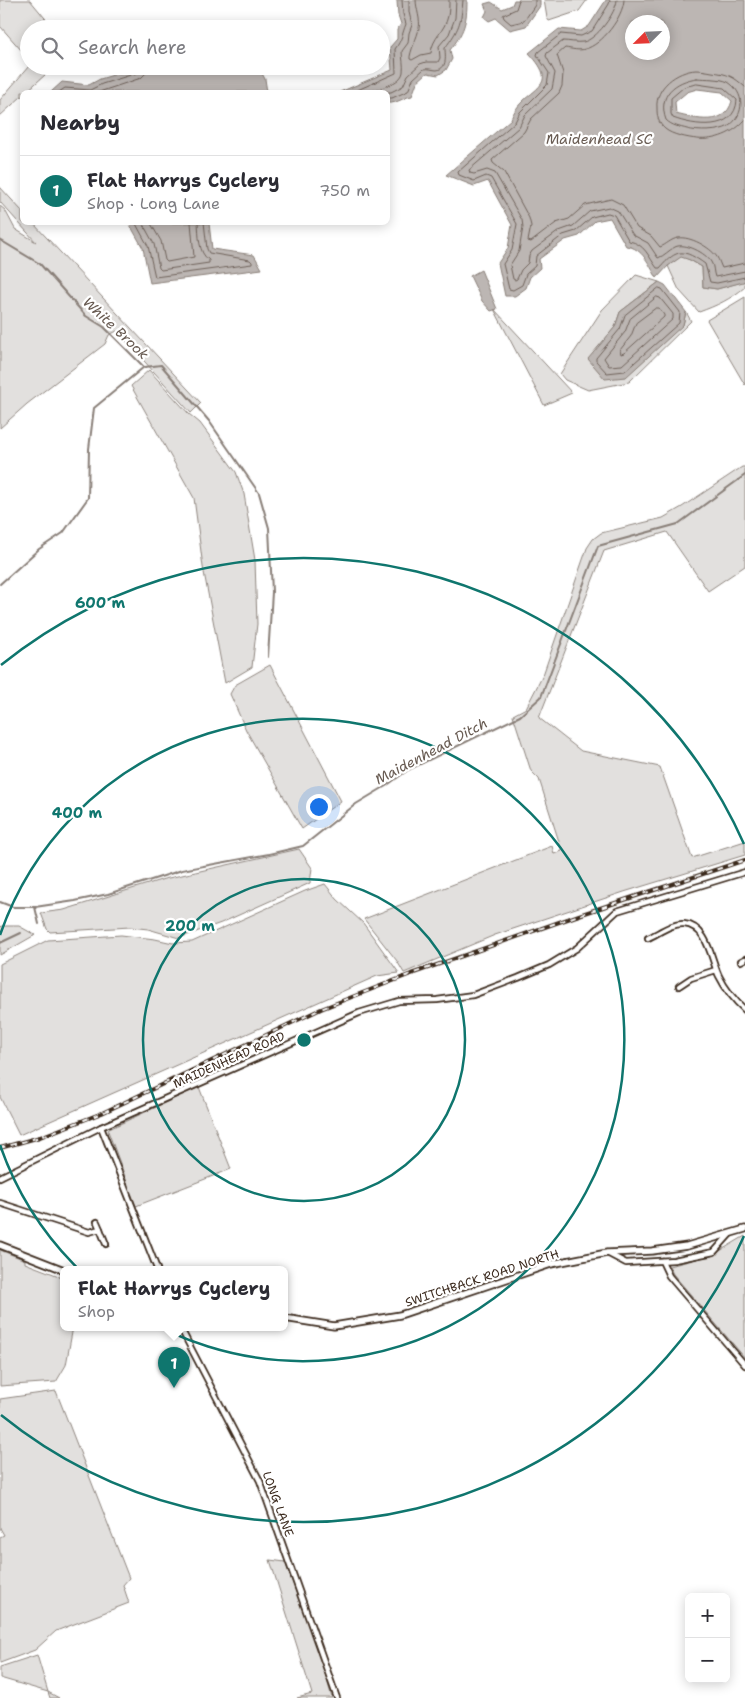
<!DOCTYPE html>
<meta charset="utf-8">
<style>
:root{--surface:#fff;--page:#f2f2f3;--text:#2b2b33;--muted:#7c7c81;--line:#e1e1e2;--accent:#0f766e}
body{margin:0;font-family:"Shantell Sans",sans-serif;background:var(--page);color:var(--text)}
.controls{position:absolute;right:15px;bottom:15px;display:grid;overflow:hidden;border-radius:8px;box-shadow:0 2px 12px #0003}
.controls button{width:45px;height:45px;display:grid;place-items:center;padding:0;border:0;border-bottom:1px solid var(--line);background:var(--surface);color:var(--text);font:25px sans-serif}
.compass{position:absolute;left:625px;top:15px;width:45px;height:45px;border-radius:50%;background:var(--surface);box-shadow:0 2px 12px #0003;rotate:246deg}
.you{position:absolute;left:318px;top:806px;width:18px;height:18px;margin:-12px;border:4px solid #fff;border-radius:50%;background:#1a73e8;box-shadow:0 0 0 8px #1a73e833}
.badge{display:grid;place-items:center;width:32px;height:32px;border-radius:50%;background:var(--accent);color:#fff;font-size:16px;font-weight:700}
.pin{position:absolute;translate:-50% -41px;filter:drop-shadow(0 1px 2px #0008)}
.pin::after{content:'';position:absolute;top:26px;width:18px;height:15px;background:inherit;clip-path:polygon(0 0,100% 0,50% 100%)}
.popup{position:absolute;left:60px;top:1266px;width:228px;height:65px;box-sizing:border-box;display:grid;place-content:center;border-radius:8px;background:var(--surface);filter:drop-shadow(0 1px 4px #0005);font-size:16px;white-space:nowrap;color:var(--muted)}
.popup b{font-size:19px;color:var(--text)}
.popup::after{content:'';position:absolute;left:50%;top:100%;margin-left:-10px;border:10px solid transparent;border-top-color:var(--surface)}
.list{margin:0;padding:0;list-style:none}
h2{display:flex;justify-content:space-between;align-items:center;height:65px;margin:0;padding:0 20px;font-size:21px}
h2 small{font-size:16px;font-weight:400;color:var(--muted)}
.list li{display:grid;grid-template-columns:32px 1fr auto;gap:15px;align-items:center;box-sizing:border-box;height:70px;padding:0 20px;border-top:1px solid var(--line)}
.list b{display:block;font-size:19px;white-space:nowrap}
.list p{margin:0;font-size:16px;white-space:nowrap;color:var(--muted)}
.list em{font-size:16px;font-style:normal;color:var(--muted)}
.icon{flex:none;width:28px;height:28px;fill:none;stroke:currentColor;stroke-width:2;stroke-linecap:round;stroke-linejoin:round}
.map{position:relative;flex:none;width:745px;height:1698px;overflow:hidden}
.search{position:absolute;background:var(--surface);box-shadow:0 2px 12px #0003;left:20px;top:20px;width:370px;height:55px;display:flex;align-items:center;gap:12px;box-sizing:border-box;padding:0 18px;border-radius:28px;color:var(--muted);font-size:19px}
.panel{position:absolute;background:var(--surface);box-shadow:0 2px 12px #0003;left:20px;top:90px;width:370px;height:135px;border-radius:8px}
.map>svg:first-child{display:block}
.green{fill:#e2e0de;stroke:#8e857e}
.water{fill:#bcb6b3;stroke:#887e77;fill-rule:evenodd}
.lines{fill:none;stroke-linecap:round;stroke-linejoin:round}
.shore{stroke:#6f625a;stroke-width:1}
.stream{stroke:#887e77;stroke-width:2}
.minor-casing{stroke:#3b2a1e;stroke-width:8}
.secondary-casing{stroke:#3b2a1e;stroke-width:9}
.minor{stroke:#fff;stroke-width:4.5}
.secondary{stroke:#fff;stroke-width:5.5}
.rail-casing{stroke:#3b2a1e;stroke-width:4}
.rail{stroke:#fff;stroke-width:2;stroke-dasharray:5.5;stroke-linecap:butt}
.ring{fill:none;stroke:#0f766e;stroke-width:2.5}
.labels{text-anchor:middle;stroke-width:4.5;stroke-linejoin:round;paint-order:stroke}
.street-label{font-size:12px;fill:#3b2a1e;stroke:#fff}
.water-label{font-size:14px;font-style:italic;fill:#685b52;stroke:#fff}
.centre{fill:#0f766e;stroke:#fff;stroke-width:2.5}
.ring-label{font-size:15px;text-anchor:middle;font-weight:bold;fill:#0f766e;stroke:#fff;stroke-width:4.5;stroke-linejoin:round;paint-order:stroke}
</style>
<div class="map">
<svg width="745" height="1698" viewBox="0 0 745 1698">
<rect width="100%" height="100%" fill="#fff"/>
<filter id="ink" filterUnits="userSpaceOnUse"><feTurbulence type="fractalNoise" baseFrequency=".02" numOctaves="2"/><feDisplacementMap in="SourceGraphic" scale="10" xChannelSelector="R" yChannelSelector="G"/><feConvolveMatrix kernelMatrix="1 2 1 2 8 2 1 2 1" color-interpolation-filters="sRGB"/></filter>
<g filter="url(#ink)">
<g class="green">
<polygon points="0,0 30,0 54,29 29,29 29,59 0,26"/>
<polygon points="544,0 587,0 579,11 549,21 547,18"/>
<polygon points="29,66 55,66 26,92 22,92 22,96 0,116 0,100"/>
<polygon points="0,187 22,211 22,222 33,223 201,403 191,413 117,331 109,335 105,344 27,404 0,428 0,206 5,210 15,229 36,242 0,202"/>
<path d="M681,256L690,260L702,267L703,287L717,289L745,281V287C731,299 716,306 699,312L679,290L668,266Z"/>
<polygon points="636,275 659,282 620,312 615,327 589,359 683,325 686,312 691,321 629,382 588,390 565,380 560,374 602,310"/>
<polygon points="745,297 745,385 707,320"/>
<polygon points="494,309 572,393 544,405"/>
<polygon points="149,370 189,414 200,423 236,472 244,494 255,560 257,624 252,667 225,683 203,567 194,498 131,386"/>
<polygon points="742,467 745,467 745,566 708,591 667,532 604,551 539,718 581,751 660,767 692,858 745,841 745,855 624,892 495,935 404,973 397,961 364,919 552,846 554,854 562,851 539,779 531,771 513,715 526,708 543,675 587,548 593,539 601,533 663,518 682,507"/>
<polygon points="270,665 341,801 302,829 246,730 230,694 235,685"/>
<polygon points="299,849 312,868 310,883 221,923 179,938 148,929 130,927 50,932 47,929 41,913 64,910 164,879"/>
<polygon points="325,884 337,899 363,923 399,973 377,976 19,1135 0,1097 0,964 48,940 121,935 155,939 173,943 192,942 305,891"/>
<polygon points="3,926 19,926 35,935 0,955 0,927"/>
<polygon points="199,1087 231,1169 136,1206 108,1131 109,1129"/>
<polygon points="745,1236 745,1358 673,1274 669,1266 713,1255"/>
<polygon points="0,1250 25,1260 25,1263 64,1278 64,1327 73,1327 66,1365 56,1382 0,1386"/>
<polygon points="56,1391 129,1578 123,1585 129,1603 56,1631 35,1650 0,1663 0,1537 4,1535 0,1528 0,1399"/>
<polygon points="270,1560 285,1562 321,1659 332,1698 297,1698 312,1694"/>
<polygon points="37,1655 48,1692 59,1698 50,1698 48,1692 0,1678 0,1667"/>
</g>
<g class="water">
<path d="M396,0H467C467,23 464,32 450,50L452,59L446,70L438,75L427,73L417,82L412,96C404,97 396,104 388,103V92H340L392,70L390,47L397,39V30L401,24L398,15L397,1Z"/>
<polygon points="514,0 540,0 540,6 526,26 510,30 496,18 489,21 484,17 487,11 484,4 491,2 502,9 512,5"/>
<path d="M606,0H745V281L743,282L717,289L703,287L702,267L690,260L681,257L668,266L657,278C649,265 643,248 626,246L610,218L595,221L579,236L565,240L539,259L540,268L530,277L526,288L515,296H505L498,263L508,248L512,225L488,181L474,186L446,175L511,119C523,86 565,91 529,53L559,29L581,31L589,26ZM662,22V52H632V22ZM697,89L722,92L732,101C725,127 696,119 676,114L675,102L687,92Z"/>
<polygon points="143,66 258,66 265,79 267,92 51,92 62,82 89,85 100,79"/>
<polygon points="129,223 209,223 212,249 254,255 262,269 150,283 143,248"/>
<polygon points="481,270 497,309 491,311 482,301 470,276"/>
<polygon points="659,282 665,285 686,312 683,325 626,377 605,379 588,359 615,327 620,312"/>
</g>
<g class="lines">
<g class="shore">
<path d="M416,0C416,9 421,20 419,28C418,36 409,53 410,59L412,60L421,55L431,53C432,38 445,31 448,16C449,11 449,5 449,0"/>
<polyline points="519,0 516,9 503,15 504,18 511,24 524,21 535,5 535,0"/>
<path d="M610,0L609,4L592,31L581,36L561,34L538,52L537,55L549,73L547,85L520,112L515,122L458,172L459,175L474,181L486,176L491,178L517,224L512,250L503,264L509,289L513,290L522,285L526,274L535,266L536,256L563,235L576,231L592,217L608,213L614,215L629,241C645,244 648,256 657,268H660C677,248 684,249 705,264L710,282L717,283L745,277"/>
<path d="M617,0C616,13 596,40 583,42C576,43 569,41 563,41L547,53L546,56L555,73L552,89L525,115L519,127L469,170L470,173L474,174L487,170L495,173L522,220L523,227L519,251L510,265L513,279L515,280L517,279L521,270L528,263L529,256L532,251L559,231L573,226L590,211L609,207L618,211L633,235L648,243L658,258C664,256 669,250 675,247C685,242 706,253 711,262C714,266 713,272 715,277L745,271"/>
<path d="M624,0C623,17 602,45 585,49C579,51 572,49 565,48L557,55L563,73L562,86L559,93L531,119L524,132L492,160L493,163L504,172L529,218L531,226L528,241L531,242L556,223L569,219L585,205L611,199L623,205L637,228L651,236L660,247C666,245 671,239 678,238C690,236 710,247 717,257C719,260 720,264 722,268L745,263"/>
<path d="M697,78C706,79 720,78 728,82C745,93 745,114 729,126C719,132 698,132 687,129C680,127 672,126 666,120C657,95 675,81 697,78Z"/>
<path d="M697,84L724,88L737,100C735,132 694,126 673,118L671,114V98L684,87Z"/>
<path d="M745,87C733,76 728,74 712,72C707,71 701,70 696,70C677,71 655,87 657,108C657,116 658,123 665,129C672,135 688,138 697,139C715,141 734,133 745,120"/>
<polyline points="59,92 65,88 90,90 102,84 137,73 140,70 140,66"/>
<polyline points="99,92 141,78 146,73 147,66"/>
<path d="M353,92L396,73L395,49C402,40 402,34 406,24L403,14L402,0"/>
<path d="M369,92C379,88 401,84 403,72C404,65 402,58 402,51L408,43L409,33L412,25L409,12V0"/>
<polyline points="384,92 391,92 403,86 408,75 420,64 426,62 438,62 440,58 439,46 449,34 455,18 456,0"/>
<path d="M388,98H392L408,91L413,79L424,69C429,68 433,70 437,70C448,68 445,55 445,48C459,29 461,24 463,0"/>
<polyline points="135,222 148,246 155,277 252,264 252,262 250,260 209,253 207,249 204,222"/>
<path d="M142,222L154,244L159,268L161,270L209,263V260C198,253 199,235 198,222"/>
<polyline points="150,222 161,241 165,260 167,262 194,257 191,222"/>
<polygon points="659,288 662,289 680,312 679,323 625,371 607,373 596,361 596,358 620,329 625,315"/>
<polygon points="657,297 660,298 673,314 673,319 622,365 609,366 604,358 625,332 630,319"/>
<polygon points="656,308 659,308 664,315 664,317 624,353 621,354 620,350 631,336 636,323"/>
</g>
<g class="stream">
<polyline points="0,240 40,264 86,316 104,327 144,367 94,408 89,449 88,498 63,533 39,549 0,584"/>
<polyline points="145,367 161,365 209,421 259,493 269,528 272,592 268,657"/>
<polyline points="0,902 13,907 35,907 75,901 108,894 182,870 269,854 303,846 356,804 386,786 408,770 520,716 541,697 598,546 678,524 745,475"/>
<polyline points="35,907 39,924"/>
<polyline points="0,943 21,933"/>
</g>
<defs>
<g id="minor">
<path d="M648,938C659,933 672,923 684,924C708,926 711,960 719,976C726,990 734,1000 745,1010"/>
<polyline points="741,961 745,959"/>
<polyline points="679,986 691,978 716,970"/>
<polyline points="101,1127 157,1269"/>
<polyline points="0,1177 101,1127 359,1013 399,1001 437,1000 473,995 518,978 549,965 577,948 617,911 745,872"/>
<polyline points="0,1203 89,1232 100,1229 106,1244"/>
<polyline points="97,1222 100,1229"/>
<polyline points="607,1253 626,1263 674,1260 714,1252 730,1234"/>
<polyline points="662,1261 669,1276 745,1365"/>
<polyline points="180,1327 260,1481 337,1698"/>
</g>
<g id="secondary">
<polyline points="0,1245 64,1270"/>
<polyline points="284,1318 334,1326 400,1315 551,1264 607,1253 652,1251 687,1246 745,1229"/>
</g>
</defs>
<use href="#minor" class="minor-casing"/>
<use href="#secondary" class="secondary-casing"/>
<use href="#minor" class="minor"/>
<use href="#secondary" class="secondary"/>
<defs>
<polyline id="rail" points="0,1148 40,1137 102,1113 321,1009 411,974 579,915 745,860"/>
</defs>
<use href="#rail" class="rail-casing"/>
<use href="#rail" class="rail"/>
</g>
</g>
<g class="ring">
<circle cx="304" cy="1040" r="161"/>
<path d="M0 935A321 321 0 1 1 0 1145"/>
<path d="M744 1236A482 482 0 0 1 1 1415M1 665A482 482 0 0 1 744 844"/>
</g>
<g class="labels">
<g class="street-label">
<text transform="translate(229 1060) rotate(-24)" y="4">MAIDENHEAD ROAD</text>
<text transform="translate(482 1278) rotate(-18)" y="4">SWITCHBACK ROAD NORTH</text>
<text transform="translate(278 1504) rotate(70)" y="4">LONG LANE</text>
</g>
<g class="water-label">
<text x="599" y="144">Maidenhead SC</text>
<text transform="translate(116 328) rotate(43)" y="5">White Brook</text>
<text transform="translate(431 751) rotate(-28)" y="5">Maidenhead Ditch</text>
</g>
</g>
<circle cx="304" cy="1040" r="8" class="centre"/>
<g class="ring-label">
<text x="100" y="608">600 m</text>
<text x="77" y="818">400 m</text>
<text x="190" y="931">200 m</text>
</g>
</svg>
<div class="controls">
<button>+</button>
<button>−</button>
</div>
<svg class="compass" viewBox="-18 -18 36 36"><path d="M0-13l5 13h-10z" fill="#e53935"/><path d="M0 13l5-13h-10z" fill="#7c7c81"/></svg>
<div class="you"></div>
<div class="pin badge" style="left:174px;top:1388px">1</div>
<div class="popup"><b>Flat Harrys Cyclery</b>Shop</div>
<div class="search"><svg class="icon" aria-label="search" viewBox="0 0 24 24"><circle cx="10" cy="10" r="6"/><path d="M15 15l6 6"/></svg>Search here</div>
<section class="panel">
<h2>Nearby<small></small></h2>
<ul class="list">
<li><span class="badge">1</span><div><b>Flat Harrys Cyclery</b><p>Shop · Long Lane</p></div><em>750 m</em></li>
</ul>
</section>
</div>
